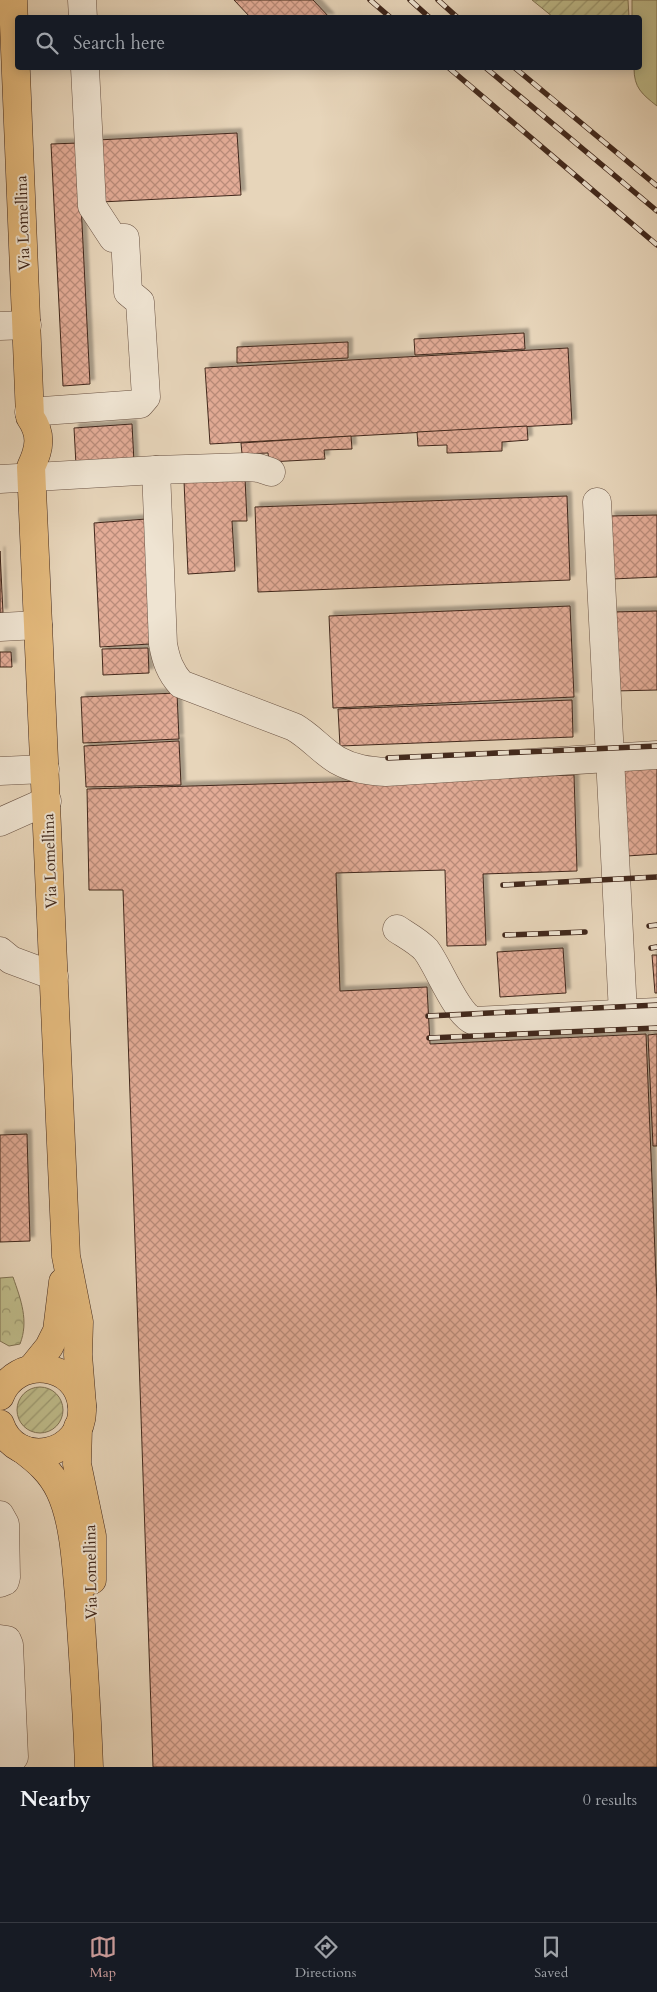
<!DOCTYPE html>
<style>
:root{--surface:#171b24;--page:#20242c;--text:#f1f3f6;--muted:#9ea1a6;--line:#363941;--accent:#c59692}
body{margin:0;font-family:Cardo,serif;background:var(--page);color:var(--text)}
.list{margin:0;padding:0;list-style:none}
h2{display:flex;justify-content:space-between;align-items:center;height:65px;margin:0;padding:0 20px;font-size:21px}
h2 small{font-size:16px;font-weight:400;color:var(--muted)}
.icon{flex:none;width:28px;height:28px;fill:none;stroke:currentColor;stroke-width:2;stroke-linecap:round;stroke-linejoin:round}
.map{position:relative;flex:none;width:657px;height:1767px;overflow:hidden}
.search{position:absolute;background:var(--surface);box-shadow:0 2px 12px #0003;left:15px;right:15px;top:15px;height:55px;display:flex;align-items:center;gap:12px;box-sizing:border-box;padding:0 18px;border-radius:5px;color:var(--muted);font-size:19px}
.sheet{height:155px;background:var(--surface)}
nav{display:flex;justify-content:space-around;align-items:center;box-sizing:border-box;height:70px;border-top:1px solid var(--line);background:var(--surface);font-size:14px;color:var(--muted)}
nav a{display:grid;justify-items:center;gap:2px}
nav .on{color:var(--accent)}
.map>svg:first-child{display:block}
.forest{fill:url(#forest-crowns);stroke:#807253}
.park{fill:#bebb8a;stroke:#807253}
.garden{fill:url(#garden-furrows);stroke:#807253}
.building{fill:url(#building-cross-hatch);stroke:#41281c;filter:url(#shadow)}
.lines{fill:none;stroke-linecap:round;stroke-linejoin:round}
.minor-casing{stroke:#6a5344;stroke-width:29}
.major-casing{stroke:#41281c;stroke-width:29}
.minor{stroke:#efe4d2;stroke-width:28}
.major{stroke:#e4ba7d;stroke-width:28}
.rail-casing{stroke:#41281c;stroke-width:5.5}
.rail{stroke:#efe4d2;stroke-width:4;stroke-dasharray:11;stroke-linecap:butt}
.labels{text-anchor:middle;stroke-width:4;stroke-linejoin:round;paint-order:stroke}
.street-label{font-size:16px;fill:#41281c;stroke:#efe4d2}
</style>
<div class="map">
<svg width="657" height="1767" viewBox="0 0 657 1767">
<defs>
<pattern id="forest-crowns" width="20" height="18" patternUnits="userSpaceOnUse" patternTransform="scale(1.25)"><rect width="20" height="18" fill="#bebb8a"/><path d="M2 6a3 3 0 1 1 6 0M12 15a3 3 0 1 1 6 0" fill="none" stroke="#9c9870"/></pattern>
<pattern id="garden-furrows" width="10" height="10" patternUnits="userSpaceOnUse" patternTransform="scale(1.25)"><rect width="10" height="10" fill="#bebb8a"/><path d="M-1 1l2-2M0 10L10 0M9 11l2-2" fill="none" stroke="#9c9870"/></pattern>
<pattern id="building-cross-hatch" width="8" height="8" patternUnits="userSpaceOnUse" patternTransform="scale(1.25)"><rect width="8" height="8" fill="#e3ac97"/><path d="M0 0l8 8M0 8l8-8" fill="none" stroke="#ba8c7a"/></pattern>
<filter id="shadow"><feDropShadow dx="4.5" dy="-4.5" stdDeviation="1" flood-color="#0004"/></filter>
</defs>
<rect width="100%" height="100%" fill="#e7d5ba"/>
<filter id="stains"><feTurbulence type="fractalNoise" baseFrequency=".004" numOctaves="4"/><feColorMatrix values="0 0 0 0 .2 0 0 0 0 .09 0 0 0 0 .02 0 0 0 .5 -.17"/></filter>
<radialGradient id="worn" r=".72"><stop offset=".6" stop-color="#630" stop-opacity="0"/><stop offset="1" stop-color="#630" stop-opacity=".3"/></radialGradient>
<path class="forest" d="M13,1277C21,1300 29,1321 20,1344L9,1346L0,1341V1278Z"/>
<path class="park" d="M632,0H657V106C642,94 634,88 634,68H640V18L632,17Z"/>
<g class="garden">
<polygon points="532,0 628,0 629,17 553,17"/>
<circle cx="40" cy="1410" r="23"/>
</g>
<g class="building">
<polygon points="234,0 313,0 330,18 251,18"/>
<polygon points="237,133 241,195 101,202 97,140"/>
<polygon points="78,143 90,384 63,386 51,144"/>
<polygon points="524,333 525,349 415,355 414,339"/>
<polygon points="348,342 348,358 237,363 237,347"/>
<polygon points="568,348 572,424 210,444 205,368"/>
<polygon points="132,424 134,462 76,465 74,428"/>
<polygon points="527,426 528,440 502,442 502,451 447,453 447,445 418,446 417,432"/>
<polygon points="351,436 352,449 324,450 325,459 269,462 268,453 242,454 241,443"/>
<polygon points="245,478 247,521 232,521 235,571 188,574 184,481"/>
<polygon points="567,496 570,580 258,592 255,507"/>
<polygon points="657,515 657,577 612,579 610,516"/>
<polygon points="146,519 150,644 100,647 94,523"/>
<polygon points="0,551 3,613 0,613"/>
<polygon points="570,606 574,697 333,708 329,616"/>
<polygon points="657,611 657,690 614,691 611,612"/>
<polygon points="148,648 149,673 103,675 102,649"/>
<polygon points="0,652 11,652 12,667 0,667"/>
<polygon points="177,693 179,739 83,743 81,697"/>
<polygon points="572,700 573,737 340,746 338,709"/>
<polygon points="179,741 181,785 86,787 84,746"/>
<polygon points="657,765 657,854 627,856 624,766"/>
<polygon points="574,775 577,871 483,874 486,945 447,946 445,870 336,873 340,991 427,987 430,1044 646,1034 657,1301 657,1767 153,1767 123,890 89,890 87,789"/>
<polygon points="563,948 566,993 500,997 497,952"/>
<polygon points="652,955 657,955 657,993 655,993"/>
<polygon points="657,1034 657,1146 653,1146 648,1035"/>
<polygon points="27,1134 30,1241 0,1242 0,1135"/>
</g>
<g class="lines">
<defs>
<g id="minor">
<polyline points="82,0 83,18"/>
<polyline points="0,326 27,325"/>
<polyline points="29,412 140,404 146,397 140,302 128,292 125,238 113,238 92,206 85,68"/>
<path d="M156,470L163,644C166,660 170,672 181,684L294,727C310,736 322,751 337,760C353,769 369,771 386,772L657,755"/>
<polyline points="0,479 156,470 246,467 259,468 271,472"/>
<polyline points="597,502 623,1013"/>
<polyline points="0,627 38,625"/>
<polyline points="0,771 45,769"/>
<polyline points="0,822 47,801"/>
<path d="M397,929C406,935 419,942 426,950C439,967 456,1014 474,1021L657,1012"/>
<polyline points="0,951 11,960 54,976"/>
<polyline points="0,1515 5,1524 6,1577 5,1581 0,1583"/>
<polyline points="0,1639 7,1640 9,1645 14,1757 8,1763 0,1764"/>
</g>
<g id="major">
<path d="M13,0L30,417C42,434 40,448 31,467L66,1256L79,1322L78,1355L82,1405"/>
<polyline points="32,1368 49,1347 57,1331 63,1282"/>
<path d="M0,1396C15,1355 79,1361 82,1407C85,1456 16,1471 0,1424"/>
<polyline points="78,1427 77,1464 92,1536 92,1580"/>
<path d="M22,1449C38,1461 51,1472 60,1491C74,1520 76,1564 79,1596C83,1653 87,1710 89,1767"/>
</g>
</defs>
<use href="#minor" class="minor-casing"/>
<use href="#major" class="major-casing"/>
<use href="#minor" class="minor"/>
<use href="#major" class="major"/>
<defs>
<g id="rail">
<polyline points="370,0 391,18"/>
<polyline points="410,0 430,18"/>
<polyline points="438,0 458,18"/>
<polyline points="449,68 657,245"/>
<polyline points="486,68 657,211"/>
<polyline points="515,68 657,186"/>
<polyline points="388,758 657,746"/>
<polyline points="503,885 657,877"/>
<polyline points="649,926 657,925"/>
<polyline points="505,935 585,932"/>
<polyline points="651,948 657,947"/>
<polyline points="428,1016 657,1005"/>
<polyline points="429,1038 657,1028"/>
</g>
</defs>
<use href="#rail" class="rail-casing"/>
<use href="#rail" class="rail"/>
</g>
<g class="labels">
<g class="street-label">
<text transform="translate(22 223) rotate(-92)" y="6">Via Lomellina</text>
<text transform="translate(49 861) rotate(-92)" y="6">Via Lomellina</text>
<text transform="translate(90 1572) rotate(-91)" y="6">Via Lomellina</text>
</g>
</g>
<rect width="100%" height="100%" filter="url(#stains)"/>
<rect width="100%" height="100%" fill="url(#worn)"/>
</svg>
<div class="search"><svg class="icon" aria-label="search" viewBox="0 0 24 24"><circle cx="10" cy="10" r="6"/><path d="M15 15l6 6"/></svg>Search here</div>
</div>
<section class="sheet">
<h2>Nearby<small>0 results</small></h2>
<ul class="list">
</ul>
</section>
<nav>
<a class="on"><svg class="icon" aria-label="map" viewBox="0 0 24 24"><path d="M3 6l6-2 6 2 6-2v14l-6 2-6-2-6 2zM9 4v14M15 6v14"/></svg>Map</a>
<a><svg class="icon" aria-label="directions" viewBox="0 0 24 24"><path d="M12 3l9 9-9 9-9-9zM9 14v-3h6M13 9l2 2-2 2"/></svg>Directions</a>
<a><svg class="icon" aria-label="saved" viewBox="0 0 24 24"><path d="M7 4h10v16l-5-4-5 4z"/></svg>Saved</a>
</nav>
